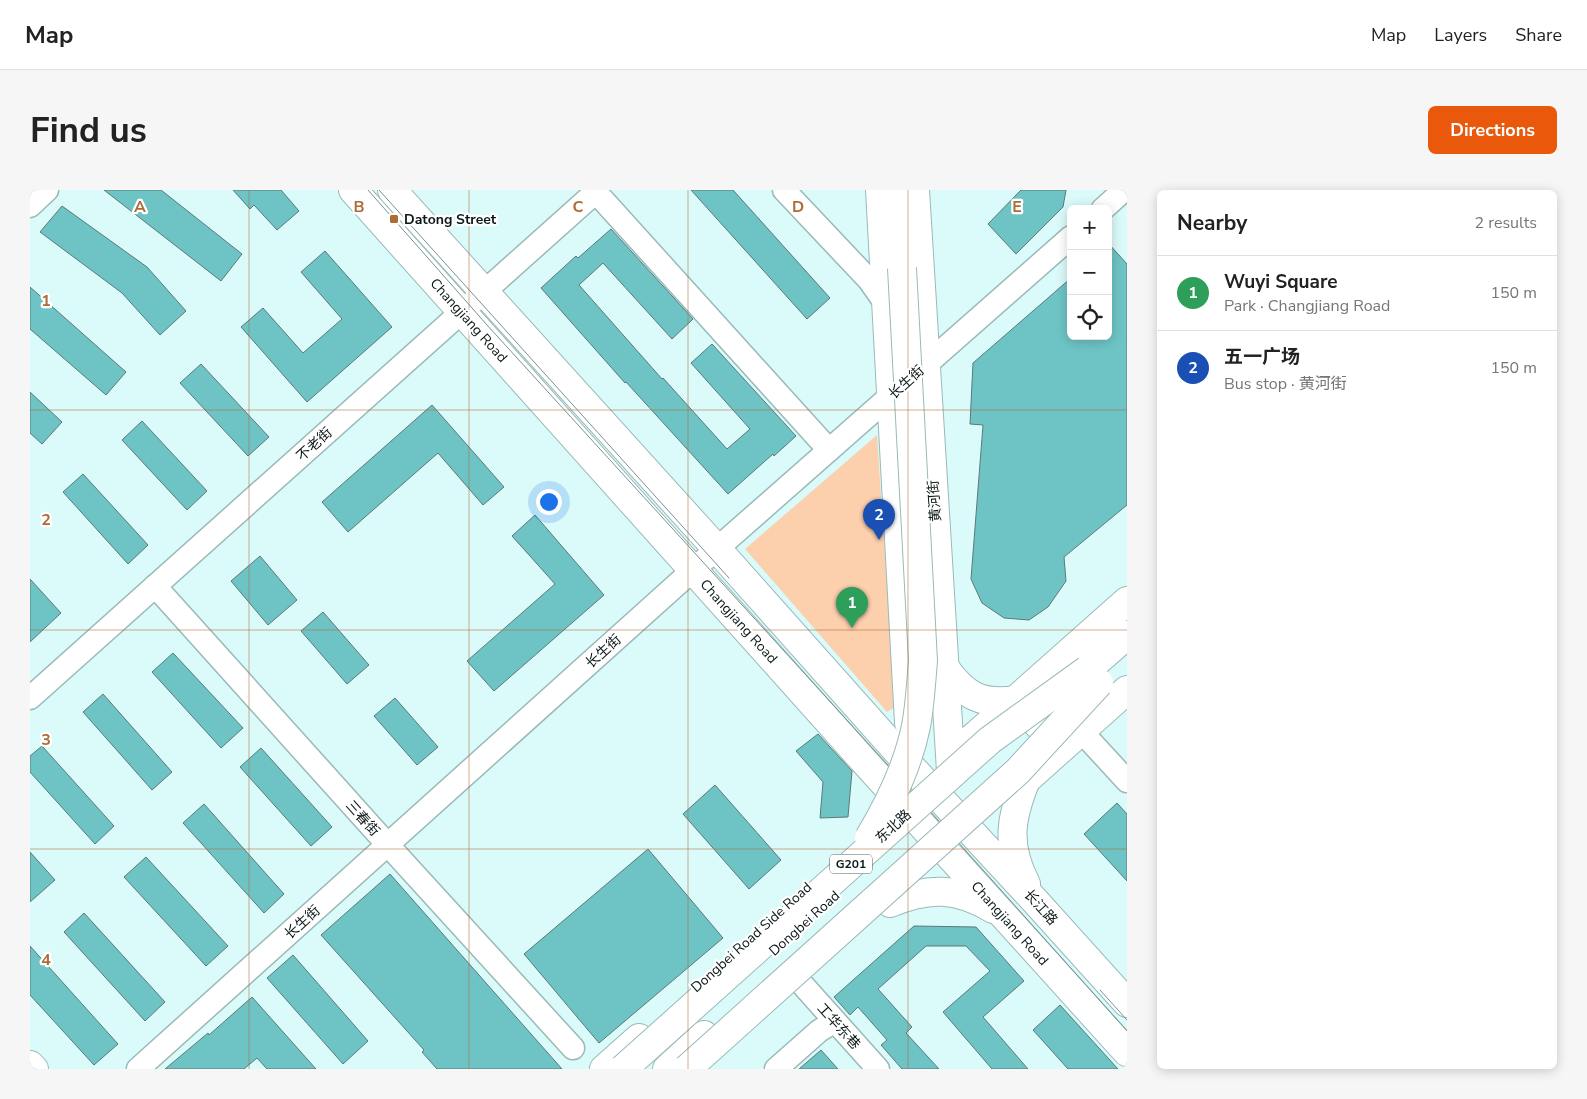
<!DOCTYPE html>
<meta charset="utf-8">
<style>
:root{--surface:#fff;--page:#f6f6f6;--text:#222;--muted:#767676;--line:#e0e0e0;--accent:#ea580c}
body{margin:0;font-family:"Nunito Sans","Noto Sans SC",sans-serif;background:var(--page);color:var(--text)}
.controls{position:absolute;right:15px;top:15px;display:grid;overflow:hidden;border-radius:8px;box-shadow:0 2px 12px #0003}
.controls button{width:45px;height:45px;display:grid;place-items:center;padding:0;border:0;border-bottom:1px solid var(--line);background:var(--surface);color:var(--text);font:25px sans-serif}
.you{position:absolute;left:518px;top:311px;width:18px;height:18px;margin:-12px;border:4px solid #fff;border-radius:50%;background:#1a73e8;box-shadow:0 0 0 8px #1a73e833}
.badge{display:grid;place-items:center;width:32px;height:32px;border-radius:50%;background:var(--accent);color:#fff;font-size:16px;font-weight:700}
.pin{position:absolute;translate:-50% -41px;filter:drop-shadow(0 1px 2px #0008)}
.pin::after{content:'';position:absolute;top:26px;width:18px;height:15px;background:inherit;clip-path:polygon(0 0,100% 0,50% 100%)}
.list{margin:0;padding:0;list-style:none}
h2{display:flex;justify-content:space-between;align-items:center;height:65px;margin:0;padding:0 20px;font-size:21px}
h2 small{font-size:16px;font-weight:400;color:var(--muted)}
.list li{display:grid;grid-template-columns:32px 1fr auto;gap:15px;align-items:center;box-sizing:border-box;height:75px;padding:0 20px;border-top:1px solid var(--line)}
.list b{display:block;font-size:19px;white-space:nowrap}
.list p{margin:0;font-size:16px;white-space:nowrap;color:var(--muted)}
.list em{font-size:16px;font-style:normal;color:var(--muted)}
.icon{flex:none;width:28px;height:28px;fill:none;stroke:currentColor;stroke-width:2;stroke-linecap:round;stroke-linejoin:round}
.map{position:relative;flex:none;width:1097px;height:879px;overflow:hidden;border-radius:8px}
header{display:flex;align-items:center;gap:30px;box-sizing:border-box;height:70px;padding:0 25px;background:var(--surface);border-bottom:1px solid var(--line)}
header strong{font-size:24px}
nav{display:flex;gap:28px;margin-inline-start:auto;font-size:18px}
.intro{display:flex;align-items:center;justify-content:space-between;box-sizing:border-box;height:120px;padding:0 30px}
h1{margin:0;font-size:35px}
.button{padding:12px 22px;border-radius:8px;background:var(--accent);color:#fff;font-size:18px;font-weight:700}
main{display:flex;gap:30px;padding:0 30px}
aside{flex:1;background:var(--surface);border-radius:8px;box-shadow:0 2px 12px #0003}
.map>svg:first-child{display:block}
.green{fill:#fccfad}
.building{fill:#6ec4c5;stroke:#5c7979}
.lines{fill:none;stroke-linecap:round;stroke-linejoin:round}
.minor-casing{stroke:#9ab9b8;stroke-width:25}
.major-casing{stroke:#9ab9b8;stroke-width:30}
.highway-casing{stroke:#9ab9b8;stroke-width:30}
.minor{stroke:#fff;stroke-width:22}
.major{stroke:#fff;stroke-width:28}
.highway{stroke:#fff;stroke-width:28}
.tram{stroke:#7a9191;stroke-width:1}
.highway-bridge-casing{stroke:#9ab9b8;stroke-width:30;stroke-linecap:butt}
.highway-bridge{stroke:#fff;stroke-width:28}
.grid{fill:none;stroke:#ad6c36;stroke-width:1;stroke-opacity:0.55}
.poi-dot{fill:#ad6c36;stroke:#fff;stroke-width:2}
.labels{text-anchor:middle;stroke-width:4.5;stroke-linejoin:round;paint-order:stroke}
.shield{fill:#fff;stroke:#555d5d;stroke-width:1}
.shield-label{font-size:12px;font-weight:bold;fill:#0c1818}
.poi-label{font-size:14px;font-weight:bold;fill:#0c1818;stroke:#fff;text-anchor:start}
.street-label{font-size:14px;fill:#0c1818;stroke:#fff}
.grid-label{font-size:16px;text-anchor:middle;font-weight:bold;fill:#ad6c36;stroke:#fff;stroke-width:4.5;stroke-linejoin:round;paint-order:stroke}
</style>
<header>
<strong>Map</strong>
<nav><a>Map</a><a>Layers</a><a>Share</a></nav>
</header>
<div class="intro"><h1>Find us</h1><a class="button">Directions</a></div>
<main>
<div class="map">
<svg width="1097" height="879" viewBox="0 0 1097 879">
<rect width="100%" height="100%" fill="#dbfbfb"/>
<polygon class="green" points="847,245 865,517 857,522 715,359"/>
<g class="building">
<polygon points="74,0 131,0 212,64 191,91"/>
<polygon points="203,0 251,0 269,21 247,40 224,15 220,19"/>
<polygon points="661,0 703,0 800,108 777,129"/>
<polygon points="991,0 1036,0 1033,17 986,64 958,34"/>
<polygon points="32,16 117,77 156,121 130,145 92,103 10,42"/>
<polygon points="581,39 663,129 642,149 573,73 549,95 632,189 633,188 697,259 720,239 661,173 682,154 766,246 744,266 743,264 698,304 596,192 595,193 511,98 546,66 548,68"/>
<polygon points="1078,53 1097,74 1097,315 1034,367 1036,391 1018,417 999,430 974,428 952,413 941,389 953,235 940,234 943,173 1041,88 1041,146 1078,146"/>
<polygon points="295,61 362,137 277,212 211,137 233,118 273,163 312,129 271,82"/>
<polygon points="0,97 96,182 76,205 0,139"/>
<polygon points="171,174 239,247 218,266 150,193"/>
<polygon points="0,202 32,232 12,254 0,243"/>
<polygon points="402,215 474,297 453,315 408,263 318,342 292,312"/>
<polygon points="112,231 177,301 157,320 92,250"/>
<polygon points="53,284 118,355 98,374 33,302"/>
<polygon points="505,325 574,405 464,501 437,471 525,394 482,346"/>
<polygon points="230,366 267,410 238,435 201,391"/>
<polygon points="0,389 31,423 0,452"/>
<polygon points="293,422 339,475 317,494 271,441"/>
<polygon points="143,463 213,538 191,558 122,482"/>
<polygon points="73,504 142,582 122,600 53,522"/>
<polygon points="365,508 408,557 387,575 344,526"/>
<polygon points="788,544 822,581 818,627 790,628 793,592 766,561"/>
<polygon points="12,556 84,636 65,654 0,582 0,566"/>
<polygon points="231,558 302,637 281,656 210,577"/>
<polygon points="685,595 751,670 719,699 653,624"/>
<polygon points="1087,613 1097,624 1097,691 1054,644"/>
<polygon points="174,614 254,704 234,723 153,633"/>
<polygon points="618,659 693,748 569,853 494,764"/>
<polygon points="0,662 25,690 0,712"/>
<polygon points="116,667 198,756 176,776 94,687"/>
<polygon points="360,684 456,793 532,879 407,879 392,862 394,860 291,745"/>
<polygon points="54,723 135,812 115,831 34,742"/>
<polygon points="884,736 946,737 994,791 953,827 998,879 962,879 913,822 960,781 936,756 896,756 848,799 882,837 876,843 909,879 872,879 851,855 857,850 828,817 820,825 804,807"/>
<polygon points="0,756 88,854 64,875 0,805"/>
<polygon points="263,765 338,851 313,874 237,788"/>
<polygon points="222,807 286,879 237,879 227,868 214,879 135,879 178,843 179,845"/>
<polygon points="1030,815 1088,879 1038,879 1003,840"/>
<polygon points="791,860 808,879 769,879"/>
</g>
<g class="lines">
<defs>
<g id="minor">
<polyline points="564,0 799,260"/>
<polyline points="754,0 839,90 858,117"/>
<polyline points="0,16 17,0"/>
<polyline points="1073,19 1094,0"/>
<polyline points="125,396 357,654 543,858"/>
<polyline points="0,508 568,0"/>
<polyline points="1051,541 1097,591"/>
<polyline points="771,793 848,879"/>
<polyline points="108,879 673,371 1041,47"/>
<polyline points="746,879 789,841 805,831"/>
</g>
<g id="major">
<polyline points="323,0 833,570 1097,862"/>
<polyline points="362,0 687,359 882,578 1006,712 1097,813"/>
<polyline points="850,0 879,533"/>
<polyline points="885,0 921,581"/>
<path d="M915,478C935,506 951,515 986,510L1030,559"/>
<polyline points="928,561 1097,411"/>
<path d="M996,590C980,629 976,655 996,694"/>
<polyline points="982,596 996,590 1097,500"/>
<path d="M860,713C898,697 927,697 963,719"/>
<polyline points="0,875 4,879"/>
<polyline points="574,879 609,848"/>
<polyline points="637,879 674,845"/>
</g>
<g id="highway">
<polyline points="867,0 872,78"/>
<polyline points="1057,480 1097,445"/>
</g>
</defs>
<use href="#minor" class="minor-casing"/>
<use href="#major" class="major-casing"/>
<use href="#highway" class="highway-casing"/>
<use href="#minor" class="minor"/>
<use href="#major" class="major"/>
<use href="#highway" class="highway"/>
<g class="tram">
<polyline points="338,0 457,135 928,652 1097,841"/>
<polyline points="349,0 699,388"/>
<polyline points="1070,800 1097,830"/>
</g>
<defs>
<g id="highway-bridge">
<path d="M839,648C860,613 878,576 886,536C890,515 891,493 893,471L872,78"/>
<polyline points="593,879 960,550 1057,480"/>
<polyline points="657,879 988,581 1069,493"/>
</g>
</defs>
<use href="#highway-bridge" class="highway-bridge-casing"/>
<use href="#highway-bridge" class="highway-bridge"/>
</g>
<path class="grid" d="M219,0V879M439,0V879M658,0V879M878,0V879M0,220H1097M0,440H1097M0,659H1097"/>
<rect class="poi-dot" x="359" y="24" width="10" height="10" rx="2.5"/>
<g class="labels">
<rect class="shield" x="800" y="664.5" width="42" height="19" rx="4"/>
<g class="shield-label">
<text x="821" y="678">G201</text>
</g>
<g class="poi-label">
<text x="374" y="34">Datong Street</text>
</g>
<g class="street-label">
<text transform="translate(439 130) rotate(48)" y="5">Changjiang Road</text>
<text transform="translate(876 192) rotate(-42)" y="5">长生街</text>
<text transform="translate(284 254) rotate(-42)" y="5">不老街</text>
<text transform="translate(904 311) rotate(-94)" y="5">黄河街</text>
<text transform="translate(709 431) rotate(48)" y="5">Changjiang Road</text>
<text transform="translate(573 461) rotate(-42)" y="5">长生街</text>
<text transform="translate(333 628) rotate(48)" y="5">三春街</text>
<text transform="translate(863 636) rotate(-42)" y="5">东北路</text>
<text transform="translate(1011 717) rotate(48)" y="5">长江路</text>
<text transform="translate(272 732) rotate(-42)" y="5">长生街</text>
<text transform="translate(774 733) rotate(-42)" y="5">Dongbei Road</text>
<text transform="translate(980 733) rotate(48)" y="5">Changjiang Road</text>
<text transform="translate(721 747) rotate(-42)" y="5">Dongbei Road Side Road</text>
<text transform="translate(809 836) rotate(48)" y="5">工华东巷</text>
</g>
</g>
<g class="grid-label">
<text x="110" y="22">A</text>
<text x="329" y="22">B</text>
<text x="548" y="22">C</text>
<text x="768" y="22">D</text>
<text x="987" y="22">E</text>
<text x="16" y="116">1</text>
<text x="16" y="335">2</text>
<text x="16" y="555">3</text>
<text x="16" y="775">4</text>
</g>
</svg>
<div class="controls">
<button>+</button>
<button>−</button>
<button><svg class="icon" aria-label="locate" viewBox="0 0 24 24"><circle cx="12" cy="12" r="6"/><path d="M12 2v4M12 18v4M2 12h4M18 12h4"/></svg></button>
</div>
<div class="you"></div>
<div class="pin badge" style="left:822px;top:438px;background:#2e9e5b">1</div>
<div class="pin badge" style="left:849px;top:350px;background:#1a4fb4">2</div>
</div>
<aside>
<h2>Nearby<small>2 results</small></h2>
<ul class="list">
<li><span class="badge" style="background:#2e9e5b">1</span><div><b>Wuyi Square</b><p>Park · Changjiang Road</p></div><em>150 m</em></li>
<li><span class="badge" style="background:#1a4fb4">2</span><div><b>五一广场</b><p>Bus stop · 黄河街</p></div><em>150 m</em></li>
</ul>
</aside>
</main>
